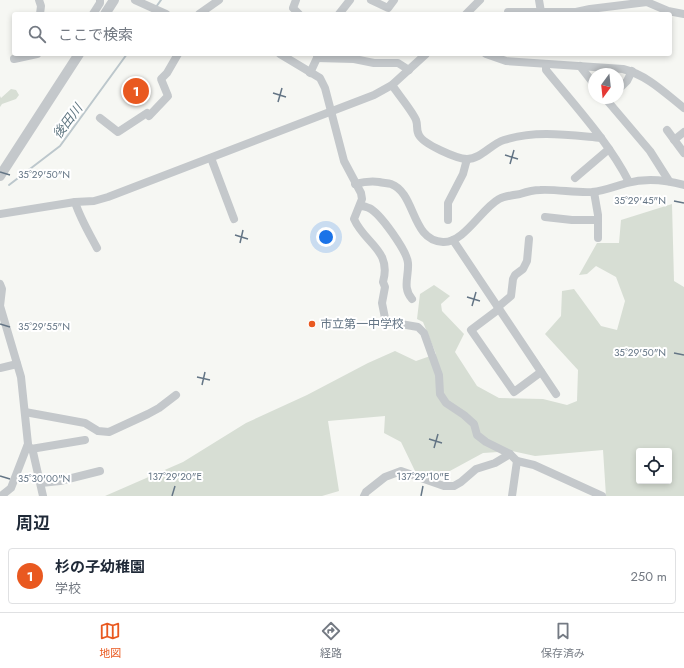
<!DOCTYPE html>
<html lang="ja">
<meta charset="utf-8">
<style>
:root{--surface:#fff;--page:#f6f6f7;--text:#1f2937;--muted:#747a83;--line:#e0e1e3;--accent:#e95920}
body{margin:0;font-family:Jost,"Noto Sans JP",sans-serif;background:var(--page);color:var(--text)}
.controls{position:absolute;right:12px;bottom:12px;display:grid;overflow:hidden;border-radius:4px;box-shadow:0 2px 6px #0003}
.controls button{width:36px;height:36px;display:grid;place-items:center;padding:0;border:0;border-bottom:1px solid var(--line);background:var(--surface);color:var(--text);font:20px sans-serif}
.compass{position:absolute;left:588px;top:68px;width:36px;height:36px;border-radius:50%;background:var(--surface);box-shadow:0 2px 6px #0003;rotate:195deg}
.you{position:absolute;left:326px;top:237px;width:14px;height:14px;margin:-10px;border:3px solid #fff;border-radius:50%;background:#1a73e8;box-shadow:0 0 0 6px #1a73e833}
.badge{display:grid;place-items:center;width:26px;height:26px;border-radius:50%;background:var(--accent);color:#fff;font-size:13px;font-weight:700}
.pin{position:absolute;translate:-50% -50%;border:2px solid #fff;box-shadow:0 1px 4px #0006}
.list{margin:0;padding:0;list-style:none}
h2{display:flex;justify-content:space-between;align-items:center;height:52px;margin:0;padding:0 16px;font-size:17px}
h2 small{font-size:13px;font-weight:400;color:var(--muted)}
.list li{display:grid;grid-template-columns:26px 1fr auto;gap:12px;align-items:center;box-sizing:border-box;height:56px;margin:0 8px 8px;padding:0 8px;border:1px solid var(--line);border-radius:4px}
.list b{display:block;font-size:15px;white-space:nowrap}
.list p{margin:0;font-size:13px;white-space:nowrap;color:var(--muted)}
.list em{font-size:13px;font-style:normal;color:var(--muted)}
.icon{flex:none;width:22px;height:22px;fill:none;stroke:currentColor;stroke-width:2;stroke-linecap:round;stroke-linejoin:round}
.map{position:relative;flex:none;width:684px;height:496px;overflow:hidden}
.search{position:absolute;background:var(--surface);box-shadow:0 2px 6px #0003;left:12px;right:12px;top:12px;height:44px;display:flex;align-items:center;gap:10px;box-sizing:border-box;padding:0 14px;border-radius:4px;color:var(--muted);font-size:15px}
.sheet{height:116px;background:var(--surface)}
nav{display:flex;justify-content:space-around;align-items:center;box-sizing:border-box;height:56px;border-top:1px solid var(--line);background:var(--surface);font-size:11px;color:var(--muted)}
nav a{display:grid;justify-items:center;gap:2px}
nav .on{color:var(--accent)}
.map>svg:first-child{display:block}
.green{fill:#d7ded4;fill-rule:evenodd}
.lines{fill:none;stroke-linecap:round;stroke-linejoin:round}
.stream{stroke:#bcc7cc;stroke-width:2}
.minor{stroke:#c4c8cb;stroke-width:8}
.tertiary{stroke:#c4c8cb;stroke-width:10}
.ticks{fill:none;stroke:#647585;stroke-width:1.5}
.poi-dot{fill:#e95920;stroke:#fff;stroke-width:1.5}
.labels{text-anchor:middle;stroke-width:4;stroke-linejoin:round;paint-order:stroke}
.poi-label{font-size:12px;fill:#647585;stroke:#fff;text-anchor:start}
.water-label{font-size:13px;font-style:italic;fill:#607782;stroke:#fff}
.ticks-label{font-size:10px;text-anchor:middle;fill:#647585;stroke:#fff;stroke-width:4;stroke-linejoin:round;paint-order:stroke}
</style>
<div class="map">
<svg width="684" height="496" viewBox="0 0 684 496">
<rect width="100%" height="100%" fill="#f6f7f3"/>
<g class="green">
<polygon points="11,89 16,90 19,95 16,99 2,104 0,107 0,96 1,98"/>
<path d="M672,204L674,281L684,287V496H606L603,450L535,456L512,451L483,453L448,472L415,471L401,442L384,433L385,416L328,421L339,491L322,496H105L183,462L246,423L307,395L368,363L395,351L416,361L436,354L423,322L417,319L420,294L434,285L450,296L441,304L442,311L464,334L455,352L477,386L499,398L543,399L567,405L577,401L578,370L545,334L561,316L562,291L574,289L601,326L617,330L625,301L616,277L596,266L587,274L579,275L597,243H619L621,220ZM639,451H669V481H639Z"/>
</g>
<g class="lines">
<g class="stream">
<polyline points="156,7 161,0"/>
<polyline points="9,185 60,146 127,54"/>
</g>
<g class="minor">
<polyline points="39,0 41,6 40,14"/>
<polyline points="135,0 166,14"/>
<polyline points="296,0 293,8 299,14"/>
<polyline points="371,0 388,8 394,0"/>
<polyline points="539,0 541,12"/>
<polyline points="508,12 576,12 590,9 647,2 668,11 684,14"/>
<polyline points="93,14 100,3 100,0"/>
<polyline points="199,14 219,0"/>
<polyline points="339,14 350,0"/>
<polyline points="466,14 480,0"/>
<path d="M280,54L320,78L325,88L344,161L361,193L362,199L354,219C365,244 392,250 383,282L385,287L382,303L385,318L389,322L418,327L424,333L439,375L440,394L446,403L464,415L474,424L477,435L486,442L510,454L517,461L534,465L602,496"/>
<path d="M486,54L506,61L623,69C647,75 665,93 684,108"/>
<polyline points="317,58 354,59 374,63 398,63 409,70"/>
<polyline points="14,59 37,54"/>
<path d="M546,64V70C575,106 608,141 629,182"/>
<polyline points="580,66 594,84"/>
<polyline points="310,73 317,58 318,54"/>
<path d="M392,85C398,94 413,112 416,120C418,125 416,131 419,135C423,144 457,159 467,159C481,159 491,144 504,140C536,130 568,135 601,138"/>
<polyline points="618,90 627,81 632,71"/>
<polyline points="605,98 650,151 669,181"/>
<polyline points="100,118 118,132 147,113 149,116 168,96 161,79 167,73 178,54"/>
<polyline points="667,130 684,153"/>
<polyline points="674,140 684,132"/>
<polyline points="211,158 234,219"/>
<polyline points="575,178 609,149"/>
<path d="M355,184C363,182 371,181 379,182C383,183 388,183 391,184C416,193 411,241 443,242C464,243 481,209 499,199C505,196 513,195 520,194C526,192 534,190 540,190C557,189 575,193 592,192C604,191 616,186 627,183C646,178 666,180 684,185"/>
<polyline points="594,192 598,215 598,238"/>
<path d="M75,202C80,218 89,233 97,248"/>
<path d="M360,206C363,206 367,207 369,208C380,213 407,251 408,263C409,277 402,287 412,299"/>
<polyline points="0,214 75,202 94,201 108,197 374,95 392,85 426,54"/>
<polyline points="545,217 572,220 598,220"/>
<polyline points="448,220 448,203 463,174 467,159"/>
<polyline points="453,240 556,394"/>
<polyline points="0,284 2,289 0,306 21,377 28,444 11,488 1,496"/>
<polyline points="498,307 511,296 513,279 515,275 523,269 527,261 529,239"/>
<polyline points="499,309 471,330 514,392 541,372"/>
<polyline points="0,368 17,364"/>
<polyline points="25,412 85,423 98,431 109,432 148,414 159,408 176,395"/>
<polyline points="28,445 33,452 43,496"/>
<polyline points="31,449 85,440"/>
<polyline points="41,483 60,481 100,471"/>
<polyline points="364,496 366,492 385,477 401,471 444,486 454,486 461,482 476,469 495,463 510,454"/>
<polyline points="512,496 517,461"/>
</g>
<g class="tertiary">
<polyline points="105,14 114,0"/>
<polyline points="0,176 79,54"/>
</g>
</g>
<path class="ticks" d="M273,93L286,97M278,102L282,88M505,155L518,159M510,164L514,150M0,172L10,175M674,201L684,203M235,235L248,239M240,243L243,230M467,297L480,301M472,306L476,292M0,324L10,327M674,353L684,355M197,377L210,380M202,385L205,372M429,439L442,443M434,448L438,434M0,476L10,479M172,496L175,486M421,496L423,486"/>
<circle class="poi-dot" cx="312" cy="324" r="4"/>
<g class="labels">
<g class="poi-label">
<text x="320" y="328">市立第一中学校</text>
</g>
<g class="water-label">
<text transform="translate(67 121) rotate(-53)" y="5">後田川</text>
</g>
</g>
<g class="ticks-label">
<text x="44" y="178">35°29'50"N</text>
<text x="640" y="204">35°29'45"N</text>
<text x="44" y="330">35°29'55"N</text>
<text x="640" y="356">35°29'50"N</text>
<text x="175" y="480">137°29'20"E</text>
<text x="423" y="480">137°29'10"E</text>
<text x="44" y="482">35°30'00"N</text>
</g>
</svg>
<div class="controls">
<button><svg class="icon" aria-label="locate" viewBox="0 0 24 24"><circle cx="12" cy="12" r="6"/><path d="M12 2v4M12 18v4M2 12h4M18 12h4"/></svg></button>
</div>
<svg class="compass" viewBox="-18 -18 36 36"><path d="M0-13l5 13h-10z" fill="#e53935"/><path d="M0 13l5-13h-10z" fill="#747a83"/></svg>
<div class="you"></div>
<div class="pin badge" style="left:136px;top:91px">1</div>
<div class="search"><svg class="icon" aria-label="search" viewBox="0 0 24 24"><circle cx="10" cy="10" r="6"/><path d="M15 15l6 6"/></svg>ここで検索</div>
</div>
<section class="sheet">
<h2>周辺<small></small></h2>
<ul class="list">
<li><span class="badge">1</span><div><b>杉の子幼稚園</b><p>学校</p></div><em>250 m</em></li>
</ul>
</section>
<nav>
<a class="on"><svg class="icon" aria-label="map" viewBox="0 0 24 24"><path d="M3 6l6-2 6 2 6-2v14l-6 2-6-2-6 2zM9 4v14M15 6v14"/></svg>地図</a>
<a><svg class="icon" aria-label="directions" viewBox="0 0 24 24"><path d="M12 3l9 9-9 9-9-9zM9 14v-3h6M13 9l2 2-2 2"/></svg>経路</a>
<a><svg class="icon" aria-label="saved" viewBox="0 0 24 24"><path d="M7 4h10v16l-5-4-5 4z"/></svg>保存済み</a>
</nav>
